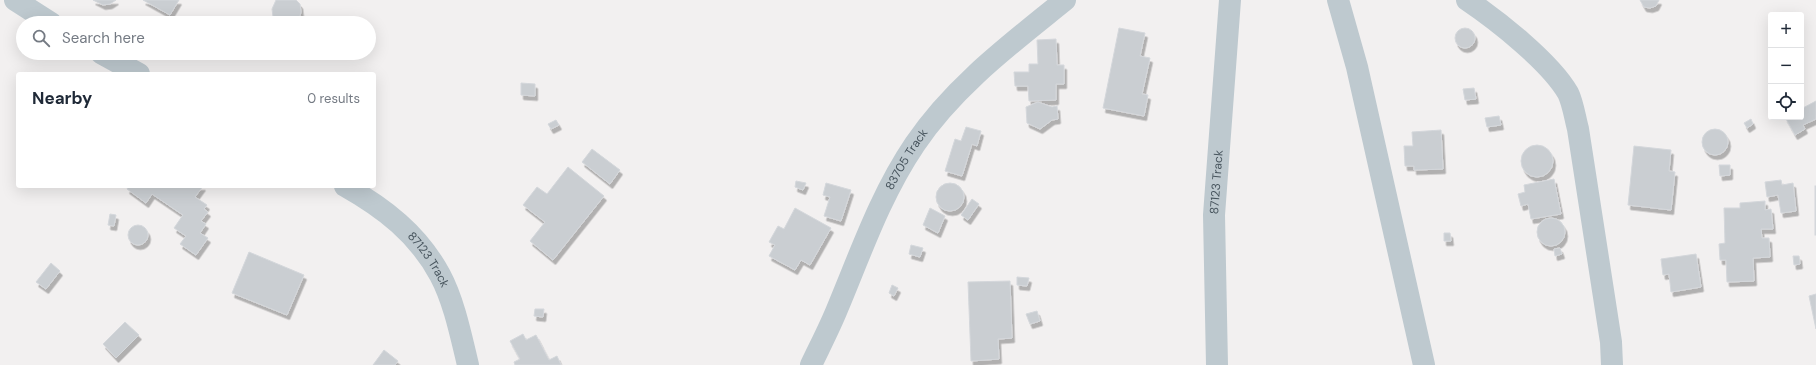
<!DOCTYPE html>
<meta charset="utf-8">
<style>
:root{--surface:#fff;--page:#f2f2f3;--text:#1f2937;--muted:#747a83;--line:#e0e1e3}
body{margin:0;font-family:"DM Sans",sans-serif;background:var(--page);color:var(--text)}
.controls{position:absolute;right:12px;top:12px;display:grid;overflow:hidden;border-radius:4px;box-shadow:0 4px 16px #0002}
.controls button{width:36px;height:36px;display:grid;place-items:center;padding:0;border:0;border-bottom:1px solid var(--line);background:var(--surface);color:var(--text);font:20px sans-serif}
.list{margin:0;padding:0;list-style:none}
h2{display:flex;justify-content:space-between;align-items:center;height:52px;margin:0;padding:0 16px;font-size:17px}
h2 small{font-size:13px;font-weight:400;color:var(--muted)}
.icon{flex:none;width:22px;height:22px;fill:none;stroke:currentColor;stroke-width:2;stroke-linecap:round;stroke-linejoin:round}
.map{position:relative;flex:none;width:1816px;height:365px;overflow:hidden}
.search{position:absolute;background:var(--surface);box-shadow:0 4px 16px #0002;left:16px;top:16px;width:360px;height:44px;display:flex;align-items:center;gap:10px;box-sizing:border-box;padding:0 14px;border-radius:22px;color:var(--muted);font-size:15px}
.panel{position:absolute;background:var(--surface);box-shadow:0 4px 16px #0002;left:16px;top:72px;width:360px;height:116px;border-radius:4px}
.map>svg:first-child{display:block}
.building{fill:#caced2;stroke:#d4d7db;filter:url(#shadow)}
.lines{fill:none;stroke-linecap:round;stroke-linejoin:round}
.minor{stroke:#bec9cf;stroke-width:22}
.labels{text-anchor:middle;stroke-width:3;stroke-linejoin:round;paint-order:stroke}
.street-label{font-size:12px;fill:#48555e;stroke:#fff}
</style>
<div class="map">
<svg width="1816" height="365" viewBox="0 0 1816 365">
<defs>
<filter id="shadow"><feDropShadow dx="2.5" dy="4.5" stdDeviation="0" flood-color="#0004"/></filter>
</defs>
<rect width="100%" height="100%" fill="#f2f0f0"/>
<g class="building">
<polygon points="93,0 116,0 110,4 103,5"/>
<polygon points="143,0 179,0 170,15"/>
<polygon points="276,0 296,0 300,4 301,12 299,19 294,23 278,23 273,17 272,9"/>
<polygon points="1640,0 1659,0 1656,6 1650,8 1644,7"/>
<circle cx="1465" cy="38" r="10"/>
<polygon points="1119,28 1145,33 1140,56 1150,58 1142,94 1148,95 1144,116 1103,108"/>
<polygon points="1056,39 1057,65 1064,65 1064,84 1056,84 1056,100 1029,101 1028,86 1015,86 1014,72 1029,72 1029,64 1038,64 1037,40"/>
<polygon points="521,83 535,84 535,96 521,95"/>
<polygon points="1474,88 1476,99 1465,100 1463,89"/>
<polygon points="1816,101 1816,119 1803,125 1805,129 1795,135 1785,117 1801,117 1801,109"/>
<polygon points="1038,102 1052,107 1057,106 1058,119 1052,120 1040,129 1027,123 1026,107"/>
<polygon points="1499,116 1501,125 1487,127 1485,118"/>
<polygon points="1751,119 1753,124 1747,128 1744,123"/>
<polygon points="556,120 559,125 551,129 548,124"/>
<polygon points="966,127 981,131 977,146 972,144 962,176 945,171 955,139 961,141"/>
<circle cx="1715" cy="142" r="13"/>
<polygon points="1441,130 1443,169 1414,170 1414,166 1405,166 1404,146 1413,146 1412,132"/>
<circle cx="1537" cy="161" r="16"/>
<polygon points="1634,146 1671,150 1669,171 1675,172 1671,210 1628,205"/>
<polygon points="592,149 620,170 610,184 582,162"/>
<polygon points="1719,165 1730,165 1730,175 1720,176"/>
<polygon points="568,167 604,196 553,260 530,241 545,222 523,205 537,187 547,194"/>
<polygon points="1554,179 1561,214 1531,219 1528,204 1521,206 1518,194 1525,192 1524,185"/>
<polygon points="1781,180 1782,185 1793,183 1796,211 1781,213 1778,195 1767,197 1765,182"/>
<polygon points="796,181 806,183 803,190 795,187"/>
<polygon points="826,183 851,190 841,221 824,216 830,197 823,195"/>
<circle cx="950" cy="197" r="14"/>
<polygon points="129,186 203,186 195,197 207,205 204,209 208,212 201,221 206,224 200,233 208,238 196,255 180,244 186,236 174,228 183,215 152,194 146,203 127,189"/>
<rect x="1815" y="186" width="1" height="49"/>
<polygon points="972,199 979,204 968,220 961,215"/>
<polygon points="1765,201 1765,210 1771,209 1773,229 1761,229 1762,238 1769,238 1770,257 1753,258 1754,281 1727,282 1726,260 1720,260 1719,244 1725,243 1724,208 1740,208 1740,203"/>
<polygon points="795,208 831,228 810,265 801,260 795,270 769,256 775,245 769,242 778,226 784,229"/>
<polygon points="930,208 945,216 938,233 923,225"/>
<polygon points="110,214 116,215 114,226 108,225"/>
<circle cx="1551" cy="232" r="14"/>
<circle cx="138" cy="235" r="10"/>
<polygon points="1444,233 1450,233 1451,241 1444,241"/>
<polygon points="911,245 923,248 920,257 909,254"/>
<polygon points="1560,248 1562,254 1555,256 1554,249"/>
<polygon points="249,252 304,275 287,315 232,293"/>
<polygon points="1696,254 1701,287 1671,292 1669,274 1663,275 1661,259"/>
<polygon points="1793,256 1799,256 1800,264 1794,265"/>
<polygon points="51,263 60,271 46,289 36,282"/>
<polygon points="1017,277 1029,278 1027,286 1017,285"/>
<polygon points="1010,281 1012,338 998,339 999,359 971,361 968,282"/>
<polygon points="892,285 898,288 894,296 889,293"/>
<polygon points="1816,294 1816,329 1809,296"/>
<polygon points="535,309 544,309 543,317 534,316"/>
<polygon points="1037,311 1040,321 1030,324 1026,314"/>
<polygon points="125,322 139,335 116,358 103,344"/>
<polygon points="523,334 526,340 536,335 549,360 557,356 561,365 515,365 514,362 520,359 510,341"/>
<polygon points="384,350 398,361 395,365 373,365"/>
</g>
<g class="lines">
<g class="minor">
<polyline points="15,0 51,23"/>
<polyline points="1338,0 1357,67 1424,365"/>
<path d="M1467,0C1498,21 1550,62 1568,93C1573,103 1575,118 1578,129L1611,342L1612,365"/>
<polyline points="101,53 139,74"/>
<path id="s1" d="M345,186C384,208 418,234 440,275C454,301 461,336 468,365"/>
<path id="s2" d="M811,365C820,346 830,327 838,307C861,252 881,194 915,144C954,86 1012,43 1065,0"/>
<path id="s3" d="M1217,365L1214,215L1230,0"/>
</g>
</g>
<g class="labels">
<g class="street-label">
<text dy="4" stroke="none"><textPath href="#s2" startOffset="227">83705 Track</textPath></text>
<text dy="4" stroke="none"><textPath href="#s3" startOffset="183">87123 Track</textPath></text>
<text dy="4" stroke="none"><textPath href="#s1" startOffset="113">87123 Track</textPath></text>
</g>
</g>
</svg>
<div class="controls">
<button>+</button>
<button>−</button>
<button><svg class="icon" aria-label="locate" viewBox="0 0 24 24"><circle cx="12" cy="12" r="6"/><path d="M12 2v4M12 18v4M2 12h4M18 12h4"/></svg></button>
</div>
<div class="search"><svg class="icon" aria-label="search" viewBox="0 0 24 24"><circle cx="10" cy="10" r="6"/><path d="M15 15l6 6"/></svg>Search here</div>
<section class="panel">
<h2>Nearby<small>0 results</small></h2>
<ul class="list">
</ul>
</section>
</div>
